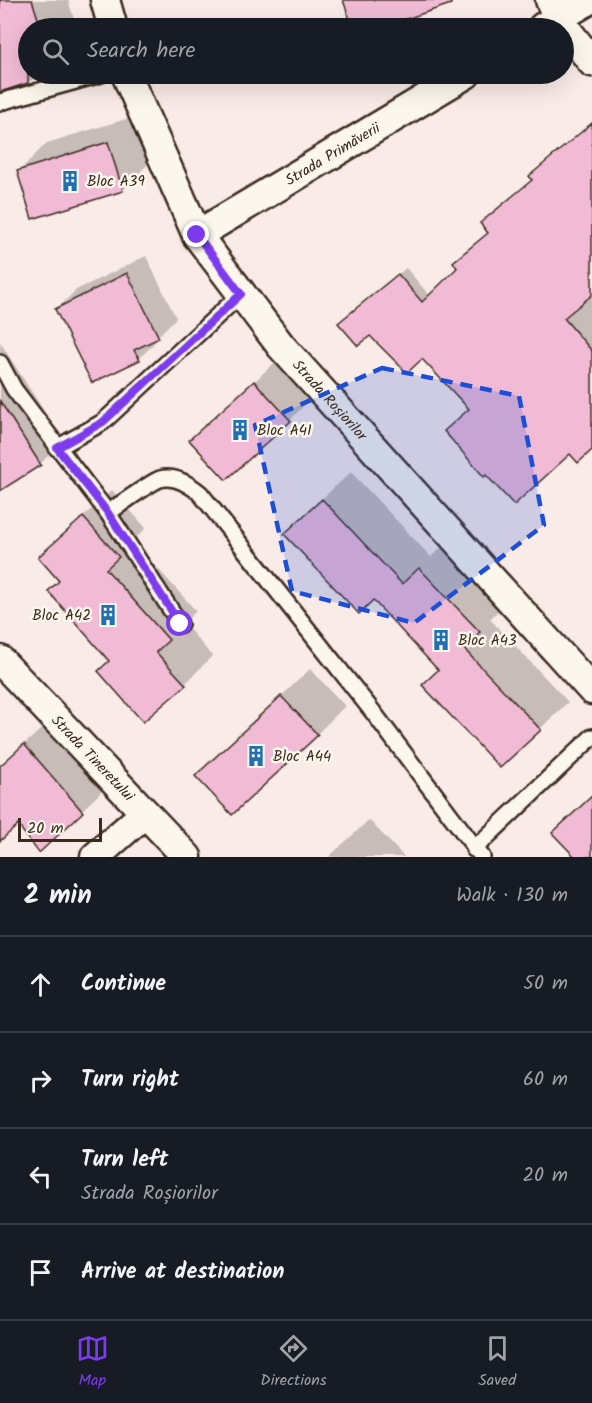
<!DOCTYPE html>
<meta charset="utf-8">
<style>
:root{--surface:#171b24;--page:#242831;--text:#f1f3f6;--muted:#9ea1a6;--line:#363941;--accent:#7c3aed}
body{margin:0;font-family:Kalam,sans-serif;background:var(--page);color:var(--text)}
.scale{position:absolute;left:18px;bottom:15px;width:84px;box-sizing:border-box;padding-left:6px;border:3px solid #3b2a1e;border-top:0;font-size:16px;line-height:21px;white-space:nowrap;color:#3b2a1e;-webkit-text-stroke:4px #fbf7ec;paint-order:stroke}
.stop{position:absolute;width:18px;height:18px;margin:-14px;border:4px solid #7c3aed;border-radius:50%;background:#fff}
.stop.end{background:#7c3aed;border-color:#fff;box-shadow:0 2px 6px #0008}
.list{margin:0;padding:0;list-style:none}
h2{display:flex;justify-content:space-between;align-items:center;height:78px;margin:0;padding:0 24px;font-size:26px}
h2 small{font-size:20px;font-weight:400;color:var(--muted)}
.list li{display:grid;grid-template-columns:39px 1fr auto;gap:18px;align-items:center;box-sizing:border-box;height:96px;padding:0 24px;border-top:2px solid var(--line)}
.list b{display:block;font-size:22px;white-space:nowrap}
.list p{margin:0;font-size:20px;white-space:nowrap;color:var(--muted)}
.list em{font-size:20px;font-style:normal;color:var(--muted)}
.icon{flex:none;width:33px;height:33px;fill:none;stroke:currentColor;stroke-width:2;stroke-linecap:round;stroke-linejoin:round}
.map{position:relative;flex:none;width:592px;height:857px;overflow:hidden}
.search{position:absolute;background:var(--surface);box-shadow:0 6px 24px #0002;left:18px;right:18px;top:18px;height:66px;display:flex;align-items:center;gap:15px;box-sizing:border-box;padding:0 21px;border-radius:33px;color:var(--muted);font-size:22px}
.sheet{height:462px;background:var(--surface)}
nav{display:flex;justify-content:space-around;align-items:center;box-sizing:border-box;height:84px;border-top:2px solid var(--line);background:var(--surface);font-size:16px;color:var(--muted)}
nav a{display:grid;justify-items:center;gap:3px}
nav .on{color:var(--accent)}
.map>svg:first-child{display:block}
.shadow{fill:#0003;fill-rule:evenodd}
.building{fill:#f1bbd5;stroke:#3b2a1e;stroke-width:1.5}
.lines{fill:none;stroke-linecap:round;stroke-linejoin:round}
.lane-casing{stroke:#3b2a1e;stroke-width:20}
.street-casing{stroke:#3b2a1e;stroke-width:33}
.lane{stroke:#fbf7ec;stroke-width:15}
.street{stroke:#fbf7ec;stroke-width:28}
.route{stroke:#7c3aed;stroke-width:8}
.marked{fill:#1d4ed8;fill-opacity:0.2;stroke:#1d4ed8;stroke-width:4.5;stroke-dasharray:12 8;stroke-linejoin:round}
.labels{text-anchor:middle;stroke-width:5;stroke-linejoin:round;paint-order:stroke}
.street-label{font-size:15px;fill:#3b2a1e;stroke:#fbf7ec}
.poi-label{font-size:15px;fill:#3b2a1e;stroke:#fbf7ec;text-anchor:start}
</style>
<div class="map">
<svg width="592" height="857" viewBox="0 0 592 857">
<rect width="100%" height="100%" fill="#f9ebe7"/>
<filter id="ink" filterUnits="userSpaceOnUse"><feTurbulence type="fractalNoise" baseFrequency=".0167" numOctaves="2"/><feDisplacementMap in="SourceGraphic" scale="12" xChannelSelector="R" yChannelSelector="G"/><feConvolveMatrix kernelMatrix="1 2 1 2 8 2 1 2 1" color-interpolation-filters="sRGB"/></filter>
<g filter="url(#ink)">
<g class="shadow">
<polygon points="0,0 68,0 77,28 28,28 28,74 52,74 0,90"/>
<polygon points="136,116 150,162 123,190 19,171 47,143"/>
<polygon points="592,123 592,448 471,408 422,357 370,334 347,316 406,268 430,296 459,268 490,232 489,216 533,179"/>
<path d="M146,256L176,318L156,338L157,340L139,359L57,309L76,290ZM132,343L138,354H134Z"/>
<polygon points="0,342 63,441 40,464 0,489"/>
<polygon points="283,355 317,392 290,420 191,440"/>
<polygon points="351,472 431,557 448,541 506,603 490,619 568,702 540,729 440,669 314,506"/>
<polygon points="112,490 146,528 133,541 196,611 184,623 212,656 185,684 111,660 61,580 40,557"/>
<polygon points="310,669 345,706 317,734 197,776"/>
<polygon points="48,723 105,788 40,851 18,823 0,839 0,766"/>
<polygon points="369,820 404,857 329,857 332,854"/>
</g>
<g class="building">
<polygon points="0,0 32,0 41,28 28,28 28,83 0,92"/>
<polygon points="343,0 450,0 451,4 379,28 353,28"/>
<polygon points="592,123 592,295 564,318 592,351 592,450 578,463 570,454 514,505 486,475 484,477 444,431 469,409 422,359 407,373 370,336 358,346 338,323 398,274 422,302 457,268 453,262 488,233 480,223 532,180 529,176"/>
<polygon points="108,142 123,191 32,219 17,171"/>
<polygon points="127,273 159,338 134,350 140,360 92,383 55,309"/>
<polygon points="254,381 291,421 226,480 189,440"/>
<polygon points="0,401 41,465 0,491"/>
<polygon points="322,499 402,584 419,568 480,632 463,648 541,730 500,768 422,685 438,670 373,600 359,614 284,534"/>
<polygon points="83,517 119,557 106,569 169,640 156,652 186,685 143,722 98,671 109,661 48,591 59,581 38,557"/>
<polygon points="281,696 318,735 232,815 195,776"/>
<polygon points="24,744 83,812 39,853 18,825 0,841 0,766"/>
<polygon points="592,796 592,857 575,857 552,833"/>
</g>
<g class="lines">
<defs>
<g id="lane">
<polyline points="0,102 101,74"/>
<polyline points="0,363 14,389 108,513 180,624"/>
<polyline points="57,448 103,422 241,294"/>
<path d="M108,513C118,506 151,482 160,479C174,475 190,485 200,493L373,712L482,857"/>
<polyline points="474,849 592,737"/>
</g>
<g id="street">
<polyline points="105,0 113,28"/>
<polyline points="550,0 558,19 592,62"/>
<polyline points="543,27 589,0"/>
<path id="s1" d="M126,74L197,235L281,346L592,690"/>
<path id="s2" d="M197,235L466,74"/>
<path id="s3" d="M0,660L187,857"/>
<polyline points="95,857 145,813"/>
</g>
</defs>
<use href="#lane" class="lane-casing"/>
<use href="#street" class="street-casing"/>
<use href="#lane" class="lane"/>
<use href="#street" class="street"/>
</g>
</g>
<g class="lines" filter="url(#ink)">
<polyline class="route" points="180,624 108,513 57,448 103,422 241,294 197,235"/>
</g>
<path class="marked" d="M382,368L519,396L544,525L414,623L292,591L255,425Z"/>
<defs>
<symbol id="building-bare" viewBox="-9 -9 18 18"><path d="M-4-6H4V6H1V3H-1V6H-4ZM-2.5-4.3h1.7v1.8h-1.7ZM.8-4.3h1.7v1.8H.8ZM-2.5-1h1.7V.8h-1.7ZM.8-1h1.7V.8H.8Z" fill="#1f6fb2" stroke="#fbf7ec" stroke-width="2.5" paint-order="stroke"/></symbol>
</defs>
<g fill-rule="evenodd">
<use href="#building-bare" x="55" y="166" width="30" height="30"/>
<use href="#building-bare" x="225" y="415" width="30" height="30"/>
<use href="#building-bare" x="93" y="600" width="30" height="30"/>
<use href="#building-bare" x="426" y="625" width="30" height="30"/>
<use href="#building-bare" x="241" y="741" width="30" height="30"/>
</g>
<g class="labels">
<g class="street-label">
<text dy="5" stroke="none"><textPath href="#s2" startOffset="158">Strada Primăverii</textPath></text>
<text dy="5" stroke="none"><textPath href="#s1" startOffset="388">Strada Roșiorilor</textPath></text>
<text dy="5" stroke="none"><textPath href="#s3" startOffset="135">Strada Tineretului</textPath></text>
</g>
<g class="poi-label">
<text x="87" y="186">Bloc A39</text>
<text x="257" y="435">Bloc A41</text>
<text x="91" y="620" text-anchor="end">Bloc A42</text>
<text x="458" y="645">Bloc A43</text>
<text x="273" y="761">Bloc A44</text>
</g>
</g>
</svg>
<div class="scale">20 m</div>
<div class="stop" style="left:180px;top:624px"></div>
<div class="stop end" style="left:197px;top:235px"></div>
<div class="search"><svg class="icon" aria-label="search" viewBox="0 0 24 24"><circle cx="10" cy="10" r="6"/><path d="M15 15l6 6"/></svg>Search here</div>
</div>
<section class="sheet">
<h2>2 min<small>Walk · 130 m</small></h2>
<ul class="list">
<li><svg class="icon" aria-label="ahead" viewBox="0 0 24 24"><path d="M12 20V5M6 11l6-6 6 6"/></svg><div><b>Continue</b></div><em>50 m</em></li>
<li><svg class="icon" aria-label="right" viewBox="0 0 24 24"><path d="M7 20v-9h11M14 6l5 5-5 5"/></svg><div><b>Turn right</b></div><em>60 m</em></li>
<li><svg class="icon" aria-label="left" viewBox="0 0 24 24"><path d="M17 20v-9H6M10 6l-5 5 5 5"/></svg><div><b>Turn left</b><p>Strada Roșiorilor</p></div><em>20 m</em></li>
<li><svg class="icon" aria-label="arrive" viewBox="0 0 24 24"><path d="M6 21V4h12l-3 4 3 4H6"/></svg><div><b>Arrive at destination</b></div></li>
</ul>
</section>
<nav>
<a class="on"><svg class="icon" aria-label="map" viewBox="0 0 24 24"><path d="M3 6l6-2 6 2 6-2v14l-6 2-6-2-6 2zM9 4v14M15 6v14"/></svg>Map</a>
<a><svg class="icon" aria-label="directions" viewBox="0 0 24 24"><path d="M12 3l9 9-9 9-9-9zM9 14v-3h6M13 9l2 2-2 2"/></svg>Directions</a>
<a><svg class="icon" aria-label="saved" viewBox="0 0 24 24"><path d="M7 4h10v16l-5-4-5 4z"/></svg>Saved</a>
</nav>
